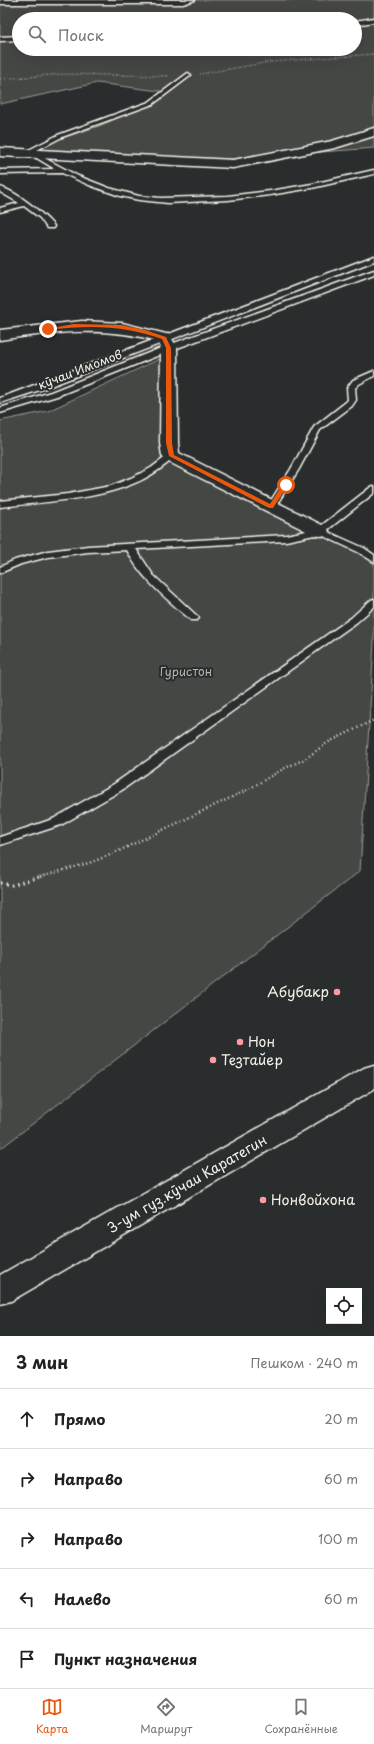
<!DOCTYPE html>
<html lang="ru">
<meta charset="utf-8">
<style>
:root{--surface:#fff;--page:#f6f6f6;--text:#202124;--muted:#757577;--line:#e0e0e0;--accent:#ea580c}
body{margin:0;font-family:"Playpen Sans",sans-serif;background:var(--page);color:var(--text)}
.controls{position:absolute;right:12px;bottom:12px;display:grid;overflow:hidden;border-radius:0px;box-shadow:0 4px 16px #0002}
.controls button{width:36px;height:36px;display:grid;place-items:center;padding:0;border:0;border-bottom:1px solid var(--line);background:var(--surface);color:var(--text);font:20px sans-serif}
.stop{position:absolute;width:12px;height:12px;margin:-9px;border:3px solid #ea580c;border-radius:50%;background:#fff}
.stop.end{background:#ea580c;border-color:#fff;box-shadow:0 1px 4px #0008}
.list{margin:0;padding:0;list-style:none}
h2{display:flex;justify-content:space-between;align-items:center;height:52px;margin:0;padding:0 16px;font-size:17px}
h2 small{font-size:13px;font-weight:400;color:var(--muted)}
.list li{display:grid;grid-template-columns:26px 1fr auto;gap:12px;align-items:center;box-sizing:border-box;height:60px;padding:0 16px;border-top:1px solid var(--line)}
.list b{display:block;font-size:15px;white-space:nowrap}
.list em{font-size:13px;font-style:normal;color:var(--muted)}
.icon{flex:none;width:22px;height:22px;fill:none;stroke:currentColor;stroke-width:2;stroke-linecap:round;stroke-linejoin:round}
.map{position:relative;flex:none;width:374px;height:1336px;overflow:hidden}
.search{position:absolute;background:var(--surface);box-shadow:0 4px 16px #0002;left:12px;right:12px;top:12px;height:44px;display:flex;align-items:center;gap:10px;box-sizing:border-box;padding:0 14px;border-radius:22px;color:var(--muted);font-size:15px}
.sheet{height:352px;background:var(--surface)}
nav{display:flex;justify-content:space-around;align-items:center;box-sizing:border-box;height:56px;border-top:1px solid var(--line);background:var(--surface);font-size:11px;color:var(--muted)}
nav a{display:grid;justify-items:center;gap:2px}
nav .on{color:var(--accent)}
.map>svg:first-child{display:block}
.green{fill:#444645;stroke:#9c9c96;fill-rule:evenodd}
.lines{fill:none;stroke-linecap:round;stroke-linejoin:round}
.lane-casing{stroke:#f4f1e8;stroke-width:3}
.street-casing{stroke:#f4f1e8;stroke-width:3}
.secondary-casing{stroke:#f4f1e8;stroke-width:3}
.path-far2{stroke:#f4f1e8;stroke-width:1.5;stroke-dasharray:0.5 2;stroke-linecap:butt}
.path-far1{stroke:#f4f1e8;stroke-width:2.5;stroke-dasharray:1 3;stroke-linecap:butt}
.path{stroke:#f4f1e8;stroke-width:3;stroke-dasharray:1.5 4;stroke-linecap:butt}
.lane{fill:#2a2d2e;fill-rule:evenodd}
.street{fill:#2a2d2e;fill-rule:evenodd}
.secondary{fill:#2a2d2e;fill-rule:evenodd}
.route{fill:#ea580c}
.poi-dot{fill:#ff9aa2;stroke:#2a2d2e;stroke-width:1.5}
.labels{text-anchor:middle;stroke-width:4;stroke-linejoin:round;paint-order:stroke}
.street-label{font-size:12px;fill:#f4f1e8;stroke:#2a2d2e}
.park-label{font-size:12px;fill:#b6b5af;stroke:#2a2d2e}
.near-poi-label{font-size:14px;fill:#f4f1e8;stroke:#2a2d2e;text-anchor:start}
.near-street-label{font-size:14px;fill:#f4f1e8;stroke:#2a2d2e}
</style>
<div class="map">
<svg width="374" height="1336" viewBox="0 0 374 1336">
<rect width="100%" height="100%" fill="#2a2d2e"/>
<filter id="ink" filterUnits="userSpaceOnUse"><feTurbulence type="fractalNoise" baseFrequency=".025" numOctaves="2"/><feDisplacementMap in="SourceGraphic" scale="8" xChannelSelector="R" yChannelSelector="G"/><feConvolveMatrix kernelMatrix="1 2 1 2 8 2 1 2 1" color-interpolation-filters="sRGB"/></filter>
<g filter="url(#ink)">
<g class="green">
<path d="M0,0H374V148L230,159L34,152L62,138L99,126L143,107L167,92L97,83L0,104ZM19,19H355V49H19Z"/>
<polygon points="166,356 179,459 374,559 374,642 360,871 0,1149 0,421 48,411"/>
</g>
<g class="lines">
<defs>
<g id="lane">
<polygon points="0,0 195,0 183,4 0,4"/>
<polygon points="374,18 374,22 355,25 355,21"/>
<polygon points="19,36 19,40 0,41 0,37"/>
<polygon points="188,73 191,75 190,76 153,104 62,137 33,152 78,176 109,188 139,196 161,198 228,196 270,191 312,184 374,170 374,174 312,188 270,195 228,200 168,203 139,200 120,196 89,185 62,173 0,174 0,170 55,169 30,154 24,156 21,154 58,135 149,102"/>
<path d="M0,187C17,192 42,212 54,226L53,228H47L40,218L24,206L0,212V208L19,203L0,192Z"/>
<polygon points="374,256 374,261 43,389 0,403 0,398"/>
<polygon points="374,270 374,275 172,350 57,396 0,413 0,408 51,392 166,346"/>
<polygon points="374,371 374,376 359,384 355,388 356,400 352,406 320,430 299,469 275,507 274,509 268,509 267,507 291,469 314,427 346,402 348,400 347,388 353,380"/>
<path d="M171,453L174,454L175,456L174,458C169,462 163,467 157,471C115,500 50,501 0,507V501L68,494L111,486L131,478L151,468Z"/>
<path d="M374,486V493L326,531L364,548L374,555V562L358,552L319,534L286,541L136,549L153,575L197,616L199,618L197,620H191C167,599 141,579 127,550L88,552L48,557L21,564L0,573V567L15,560L48,551L88,546L286,535L317,529L371,487Z"/>
<polygon points="374,599 374,607 357,622 122,790 61,825 0,845 0,837 53,819 114,784 351,618 371,600"/>
</g>
<g id="street">
<polygon points="374,128 374,136 335,148 233,168 0,156 0,148 233,160 332,141"/>
<path d="M82,321L122,323L170,335L177,348L178,443L179,453L326,527L329,531L326,535L320,536L314,535L165,460L162,456L160,443L161,348L158,341C103,326 55,332 0,340V330Z"/>
</g>
<polygon id="secondary" points="374,1065 374,1089 11,1301 0,1304 0,1275 364,1068"/>
</defs>
<use href="#lane" class="lane-casing"/>
<use href="#street" class="street-casing"/>
<use href="#secondary" class="secondary-casing"/>
<g class="path-far2">
<polyline points="200,74 270,62 374,54"/>
<polyline points="0,79 63,74 169,76"/>
</g>
<polyline class="path-far1" points="40,877 89,863 110,855 247,790 285,768 305,759 327,743 374,720"/>
<polyline class="path" points="0,883 12,885 43,876"/>
<use href="#lane" class="lane"/>
<use href="#street" class="street"/>
<use href="#secondary" class="secondary"/>
</g>
</g>
<path class="route" d="M74,324L121,325L145,330L166,337L171,348L172,443L174,455L270,504L283,484H288V485L273,508H269L169,456L166,443V348L162,339C123,325 89,325 48,330L46,329Z"/>
<g class="poi-dot">
<circle cx="337" cy="992" r="4"/>
<circle cx="240" cy="1042" r="4"/>
<circle cx="213" cy="1060" r="4"/>
<circle cx="263" cy="1200" r="4"/>
</g>
<g class="labels">
<g class="street-label">
<text transform="translate(80 370) rotate(-21)" y="4">кӯчаи Имомов</text>
</g>
<g class="park-label">
<text x="186" y="676">Гуристон</text>
</g>
<g class="near-poi-label">
<text x="329" y="997" text-anchor="end">Абубакр</text>
<text x="248" y="1047">Нон</text>
<text x="221" y="1065">Тезтайер</text>
<text x="271" y="1205">Нонвойхона</text>
</g>
<g class="near-street-label">
<text transform="translate(187 1184) rotate(-30)" y="5">3-ум гуз.кӯчаи Каратегин</text>
</g>
</g>
</svg>
<div class="controls">
<button><svg class="icon" aria-label="locate" viewBox="0 0 24 24"><circle cx="12" cy="12" r="6"/><path d="M12 2v4M12 18v4M2 12h4M18 12h4"/></svg></button>
</div>
<div class="stop" style="left:286px;top:485px"></div>
<div class="stop end" style="left:48px;top:329px"></div>
<div class="search"><svg class="icon" aria-label="search" viewBox="0 0 24 24"><circle cx="10" cy="10" r="6"/><path d="M15 15l6 6"/></svg>Поиск</div>
</div>
<section class="sheet">
<h2>3 мин<small>Пешком · 240 m</small></h2>
<ul class="list">
<li><svg class="icon" aria-label="ahead" viewBox="0 0 24 24"><path d="M12 20V5M6 11l6-6 6 6"/></svg><div><b>Прямо</b></div><em>20 m</em></li>
<li><svg class="icon" aria-label="right" viewBox="0 0 24 24"><path d="M7 20v-9h11M14 6l5 5-5 5"/></svg><div><b>Направо</b></div><em>60 m</em></li>
<li><svg class="icon" aria-label="right" viewBox="0 0 24 24"><path d="M7 20v-9h11M14 6l5 5-5 5"/></svg><div><b>Направо</b></div><em>100 m</em></li>
<li><svg class="icon" aria-label="left" viewBox="0 0 24 24"><path d="M17 20v-9H6M10 6l-5 5 5 5"/></svg><div><b>Налево</b></div><em>60 m</em></li>
<li><svg class="icon" aria-label="arrive" viewBox="0 0 24 24"><path d="M6 21V4h12l-3 4 3 4H6"/></svg><div><b>Пункт назначения</b></div></li>
</ul>
</section>
<nav>
<a class="on"><svg class="icon" aria-label="map" viewBox="0 0 24 24"><path d="M3 6l6-2 6 2 6-2v14l-6 2-6-2-6 2zM9 4v14M15 6v14"/></svg>Карта</a>
<a><svg class="icon" aria-label="directions" viewBox="0 0 24 24"><path d="M12 3l9 9-9 9-9-9zM9 14v-3h6M13 9l2 2-2 2"/></svg>Маршрут</a>
<a><svg class="icon" aria-label="saved" viewBox="0 0 24 24"><path d="M7 4h10v16l-5-4-5 4z"/></svg>Сохранённые</a>
</nav>
